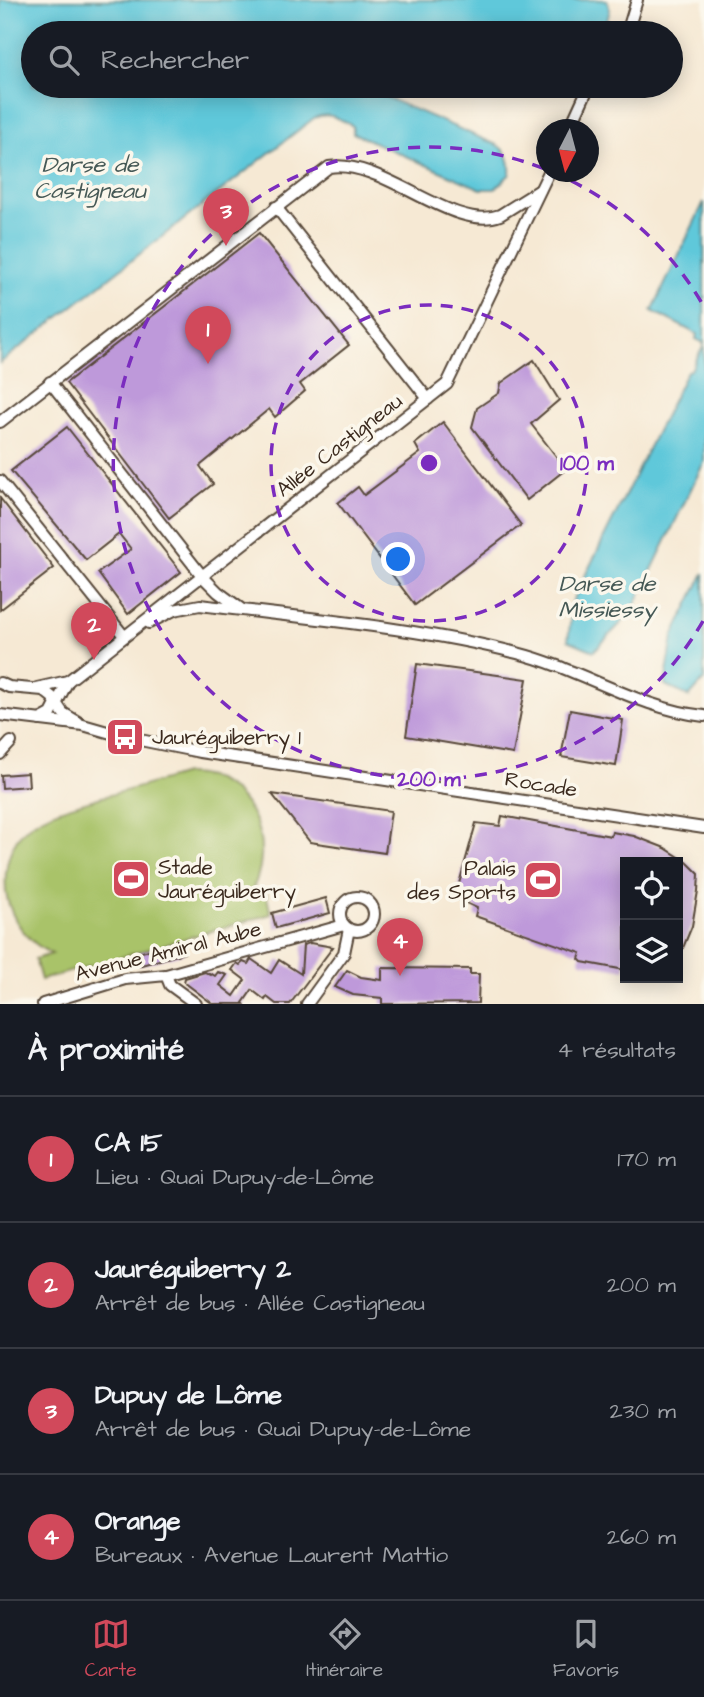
<!DOCTYPE html>
<html lang="fr">
<meta charset="utf-8">
<style>
:root{--surface:#171b24;--page:#20242c;--text:#f1f3f6;--muted:#9ea1a6;--line:#363941;--accent:#d1495b}
body{margin:0;font-family:"Architects Daughter",sans-serif;background:var(--page);color:var(--text)}
.controls{position:absolute;right:21px;bottom:21px;display:grid;overflow:hidden;border-radius:0px;box-shadow:0 4px 18px #0003}
.controls button{width:63px;height:63px;display:grid;place-items:center;padding:0;border:0;border-bottom:2px solid var(--line);background:var(--surface);color:var(--text);font:35px sans-serif}
.compass{position:absolute;left:536px;top:119px;width:63px;height:63px;border-radius:50%;background:var(--surface);box-shadow:0 4px 18px #0003;rotate:186deg}
.you{position:absolute;left:399px;top:560px;width:24px;height:24px;margin:-18px;border:5px solid #fff;border-radius:50%;background:#1a73e8;box-shadow:0 0 0 10px #1a73e833}
.badge{display:grid;place-items:center;width:46px;height:46px;border-radius:50%;background:var(--accent);color:#fff;font-size:23px;font-weight:700}
.pin{position:absolute;translate:-50% -58px;filter:drop-shadow(0 2px 4px #0008)}
.pin::after{content:'';position:absolute;top:37px;width:24px;height:21px;background:inherit;clip-path:polygon(0 0,100% 0,50% 100%)}
.list{margin:0;padding:0;list-style:none}
h2{display:flex;justify-content:space-between;align-items:center;height:91px;margin:0;padding:0 28px;font-size:30px}
h2 small{font-size:23px;font-weight:400;color:var(--muted)}
.list li{display:grid;grid-template-columns:46px 1fr auto;gap:21px;align-items:center;box-sizing:border-box;height:126px;padding:0 28px;border-top:2px solid var(--line)}
.list b{display:block;font-size:26px;white-space:nowrap}
.list p{margin:0;font-size:23px;white-space:nowrap;color:var(--muted)}
.list em{font-size:23px;font-style:normal;color:var(--muted)}
.icon{flex:none;width:38px;height:38px;fill:none;stroke:currentColor;stroke-width:2;stroke-linecap:round;stroke-linejoin:round}
.map{position:relative;flex:none;width:704px;height:1004px;overflow:hidden}
.search{position:absolute;background:var(--surface);box-shadow:0 4px 18px #0003;left:21px;right:21px;top:21px;height:77px;display:flex;align-items:center;gap:18px;box-sizing:border-box;padding:0 24px;border-radius:38px;color:var(--muted);font-size:26px}
.sheet{height:595px;background:var(--surface)}
nav{display:flex;justify-content:space-around;align-items:center;box-sizing:border-box;height:98px;border-top:2px solid var(--line);background:var(--surface);font-size:19px;color:var(--muted)}
nav a{display:grid;justify-items:center;gap:4px}
nav .on{color:var(--accent)}
.map>svg:first-child{display:block}
.green{fill:#a9c369;stroke:#727644;stroke-width:2}
.water{fill:#5fc8da;stroke:#4d797c;stroke-width:2}
.building{fill:#be99da}
.lines{fill:none;stroke-linecap:round;stroke-linejoin:round}
.minor-casing{stroke:#574739;stroke-width:14}
.minor{stroke:#fff;stroke-width:10}
.ring{fill:none;stroke:#7b2cbf;stroke-width:3.5;stroke-dasharray:12 9}
.labels{text-anchor:middle;stroke-width:7;stroke-linejoin:round;paint-order:stroke}
.street-label{font-size:21px;fill:#3b2a1e;stroke:#fbf7ec}
.poi-label{font-size:21px;fill:#3b2a1e;stroke:#fbf7ec;text-anchor:start}
.water-label{font-size:23px;font-style:italic;fill:#465956;stroke:#fbf7ec}
.centre{fill:#7b2cbf;stroke:#fbf7ec;stroke-width:3.5}
.ring-label{font-size:21px;text-anchor:middle;font-weight:bold;fill:#7b2cbf;stroke:#fbf7ec;stroke-width:7;stroke-linejoin:round;paint-order:stroke}
</style>
<div class="map">
<svg width="704" height="1004" viewBox="0 0 704 1004">
<rect width="100%" height="100%" fill="#fbf7ec"/>
<filter id="ink" filterUnits="userSpaceOnUse"><feTurbulence type="fractalNoise" baseFrequency=".0143" numOctaves="2"/><feDisplacementMap in="SourceGraphic" scale="14" xChannelSelector="R" yChannelSelector="G"/><feConvolveMatrix kernelMatrix="1 2 1 2 8 2 1 2 1" color-interpolation-filters="sRGB"/></filter>
<filter id="wash" filterUnits="userSpaceOnUse"><feTurbulence type="fractalNoise" baseFrequency=".00686" numOctaves="4" result="noise"/><feDisplacementMap in="SourceGraphic" scale="28" xChannelSelector="R" yChannelSelector="G"/><feGaussianBlur stdDeviation="1.57" result="paint"/><feColorMatrix in="noise" values="0 0 0 0 0 0 0 0 0 0 0 0 0 0 0 0 0 1.4 0 .05"/><feComposite in="paint" operator="in"/></filter>
<g filter="url(#wash)">
<rect width="100%" height="100%" fill="#f6e9d4"/>
<path class="green" d="M185,774C249,773 281,846 248,897L266,893L271,914L41,980L35,959L52,954C27,942 11,920 6,893C0,821 50,812 102,797C130,790 157,782 185,774Z"/>
<g class="water">
<path d="M0,0H607C613,14 606,28 592,33H33V86H349L369,95L374,92L497,145C508,152 511,161 510,174L495,189H481L353,133V126C339,119 330,111 314,118L0,363Z"/>
<polygon points="704,202 704,462 631,613 594,651 568,640 573,600 687,371 691,370 704,345 702,342 696,339 697,334 652,311"/>
<polygon points="704,573 704,680 689,697 665,685 673,636"/>
</g>
<g id="blocks">
<g class="building">
<polygon points="259,233 349,345 300,384 305,391 275,417 269,409 200,466 213,484 169,518 66,383"/>
<polygon points="534,360 559,400 531,424 566,469 527,500 472,427 477,408 499,393 501,383"/>
<polygon points="443,422 521,525 415,605 338,503 358,487 364,495 420,453 415,444"/>
<polygon points="67,427 181,572 128,614 98,573 131,549 119,534 86,560 11,471"/>
<polygon points="0,498 54,568 0,610"/>
<polygon points="417,664 527,679 513,754 406,736"/>
<polygon points="570,710 623,720 616,766 561,757"/>
<polygon points="28,773 29,786 2,788 1,775"/>
<polygon points="272,794 391,811 385,853 310,842"/>
<polygon points="502,816 611,836 612,832 634,836 665,848 687,862 699,874 698,891 692,926 678,960 678,862 625,862 625,970 582,962 579,959 581,953 475,916 477,908 455,898 476,823 500,826"/>
<polygon points="326,898 330,913 276,928 272,913"/>
<polygon points="180,941 184,953 138,966 135,954"/>
<polygon points="310,943 333,947 290,1004 276,1004 267,997 265,1000 252,990 243,1003 244,1004 213,1004 184,982 185,978 205,972 211,975 212,974 215,976 218,972 227,975 220,985 234,996 245,980 232,970 237,963 240,965 243,962 248,964 251,959 271,973 279,960 301,974 303,945"/>
<polygon points="382,968 470,969 470,974 479,974 478,1003 382,1004 382,998 353,995 335,987 347,970 361,977 382,980"/>
</g>
</g>
</g>
<g filter="url(#ink)">
<use href="#blocks" fill-opacity="0" stroke="#574739" stroke-width="2"/>
<g class="lines">
<defs>
<g id="minor">
<polyline points="627,33 637,0"/>
<polyline points="569,130 589,86"/>
<polyline points="276,207 428,399"/>
<polyline points="50,382 203,577 218,592 241,609"/>
<path d="M0,422L329,167C383,158 452,233 500,215L540,190"/>
<polyline points="0,481 124,636"/>
<path d="M149,623L174,610L200,605C303,618 417,627 517,653C581,669 639,709 704,716"/>
<polyline points="0,683 9,687 43,690 52,697 63,713 78,722"/>
<polyline points="37,688 68,681"/>
<polyline points="0,715 83,725 125,737 200,752 704,828"/>
<polyline points="40,720 51,714 68,681 447,384 549,172"/>
<polyline points="0,754 11,742"/>
<circle cx="357" cy="914" r="17"/>
<polyline points="166,975 170,985 196,1004"/>
<polyline points="43,1004 125,979 166,975 344,925"/>
<polyline points="307,1004 344,953 349,929"/>
</g>
</defs>
<use href="#minor" class="minor-casing"/>
<use href="#minor" class="minor"/>
</g>
</g>
<g class="ring">
<circle cx="429" cy="463" r="158"/>
<path d="M703 621A316 316 0 1 1 545 169M552 172A316 316 0 0 1 703 305"/>
</g>
<defs>
<symbol id="bus-square" viewBox="-11 -11 22 22"><rect x="-9" y="-9" width="18" height="18" rx="4" fill="#d1495b" stroke="#fbf7ec"/><path d="M-5-6H5V4H4V6H2V4H-2V6H-4V4H-5ZM-3.5-4V0h7V-4ZM-3.5 1.2v1.5H-2V1.2ZM2 1.2v1.5H3.5V1.2Z" fill="#fff"/></symbol>
<symbol id="stadium-square" viewBox="-11 -11 22 22"><rect x="-9" y="-9" width="18" height="18" rx="4" fill="#d1495b" stroke="#fbf7ec"/><path d="M0-5a6.5 5 0 1 0 0 10a6.5 5 0 1 0 0-10ZM-3.5-1.8h7v3.6h-7Z" fill="#fff"/></symbol>
</defs>
<g fill-rule="evenodd">
<use href="#bus-square" x="103" y="715" width="44" height="44"/>
<use href="#stadium-square" x="109" y="857" width="44" height="44"/>
<use href="#stadium-square" x="521" y="858" width="44" height="44"/>
</g>
<g class="labels">
<g class="street-label">
<text transform="translate(339 445) rotate(-38)" y="7">Allée Castigneau</text>
<text transform="translate(541 784) rotate(9)" y="7">Rocade</text>
<text transform="translate(168 951) rotate(-14)" y="7">Avenue Amiral Aube</text>
</g>
<g class="poi-label">
<text x="152" y="744">Jauréguiberry 1</text>
<text x="158" y="874">Stade<tspan x="158" dy="24">Jauréguiberry</tspan></text>
<text x="516" y="875" text-anchor="end">Palais<tspan x="516" dy="24">des Sports</tspan></text>
</g>
<g class="water-label">
<text x="90" y="172">Darse de<tspan x="90" dy="26">Castigneau</tspan></text>
<text x="607" y="591">Darse de<tspan x="607" dy="26">Missiessy</tspan></text>
</g>
</g>
<circle cx="429" cy="463" r="10" class="centre"/>
<g class="ring-label">
<text x="587" y="470">100 m</text>
<text x="429" y="786">200 m</text>
</g>
</svg>
<div class="controls">
<button><svg class="icon" aria-label="locate" viewBox="0 0 24 24"><circle cx="12" cy="12" r="6"/><path d="M12 2v4M12 18v4M2 12h4M18 12h4"/></svg></button>
<button><svg class="icon" aria-label="layers" viewBox="0 0 24 24"><path d="M12 4l9 5-9 5-9-5zM3 14l9 5 9-5"/></svg></button>
</div>
<svg class="compass" viewBox="-18 -18 36 36"><path d="M0-13l5 13h-10z" fill="#e53935"/><path d="M0 13l5-13h-10z" fill="#9ea1a6"/></svg>
<div class="you"></div>
<div class="pin badge" style="left:208px;top:364px">1</div>
<div class="pin badge" style="left:94px;top:660px">2</div>
<div class="pin badge" style="left:226px;top:246px">3</div>
<div class="pin badge" style="left:400px;top:976px">4</div>
<div class="search"><svg class="icon" aria-label="search" viewBox="0 0 24 24"><circle cx="10" cy="10" r="6"/><path d="M15 15l6 6"/></svg>Rechercher</div>
</div>
<section class="sheet">
<h2>À proximité<small>4 résultats</small></h2>
<ul class="list">
<li><span class="badge">1</span><div><b>CA 15</b><p>Lieu · Quai Dupuy-de-Lôme</p></div><em>170 m</em></li>
<li><span class="badge">2</span><div><b>Jauréguiberry 2</b><p>Arrêt de bus · Allée Castigneau</p></div><em>200 m</em></li>
<li><span class="badge">3</span><div><b>Dupuy de Lôme</b><p>Arrêt de bus · Quai Dupuy-de-Lôme</p></div><em>230 m</em></li>
<li><span class="badge">4</span><div><b>Orange</b><p>Bureaux · Avenue Laurent Mattio</p></div><em>260 m</em></li>
</ul>
</section>
<nav>
<a class="on"><svg class="icon" aria-label="map" viewBox="0 0 24 24"><path d="M3 6l6-2 6 2 6-2v14l-6 2-6-2-6 2zM9 4v14M15 6v14"/></svg>Carte</a>
<a><svg class="icon" aria-label="directions" viewBox="0 0 24 24"><path d="M12 3l9 9-9 9-9-9zM9 14v-3h6M13 9l2 2-2 2"/></svg>Itinéraire</a>
<a><svg class="icon" aria-label="saved" viewBox="0 0 24 24"><path d="M7 4h10v16l-5-4-5 4z"/></svg>Favoris</a>
</nav>
